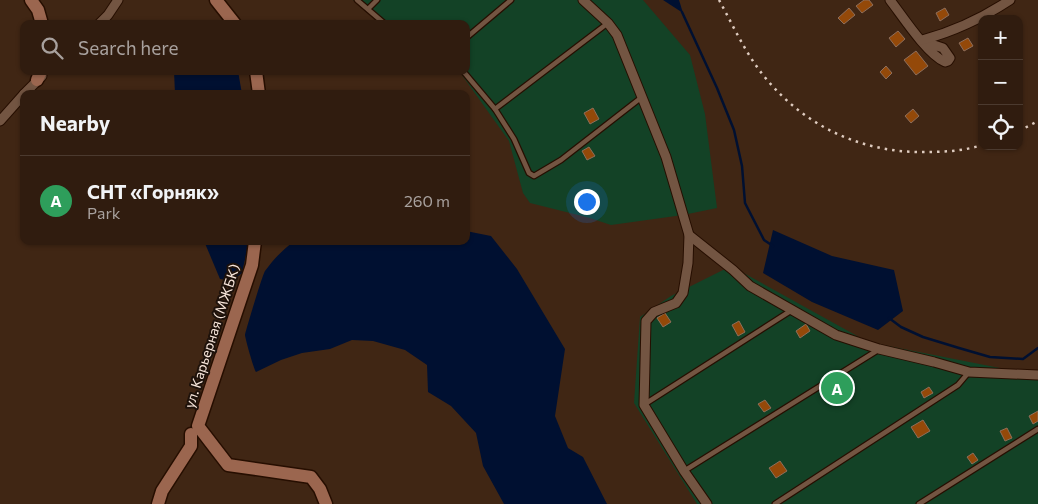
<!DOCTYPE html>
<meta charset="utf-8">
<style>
:root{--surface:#301c0f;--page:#382518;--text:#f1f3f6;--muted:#a8a19e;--line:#4b3a2f;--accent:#db2777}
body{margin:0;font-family:Commissioner,sans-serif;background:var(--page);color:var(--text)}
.controls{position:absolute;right:15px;top:15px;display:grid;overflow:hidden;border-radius:10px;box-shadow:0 1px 4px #0004}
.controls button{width:45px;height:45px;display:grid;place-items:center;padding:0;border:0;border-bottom:1px solid var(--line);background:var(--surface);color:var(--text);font:25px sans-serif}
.you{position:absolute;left:586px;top:201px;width:18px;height:18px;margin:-12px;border:4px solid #fff;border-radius:50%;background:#1a73e8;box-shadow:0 0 0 8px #1a73e833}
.badge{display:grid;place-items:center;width:32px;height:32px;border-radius:50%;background:var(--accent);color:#fff;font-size:16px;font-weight:700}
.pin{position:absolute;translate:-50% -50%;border:2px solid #fff;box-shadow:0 1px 5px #0006}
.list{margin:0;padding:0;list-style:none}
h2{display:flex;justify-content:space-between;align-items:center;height:65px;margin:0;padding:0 20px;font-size:21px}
h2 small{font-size:16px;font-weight:400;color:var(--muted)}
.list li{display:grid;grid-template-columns:32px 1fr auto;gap:15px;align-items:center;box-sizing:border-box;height:90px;padding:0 20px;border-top:1px solid var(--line)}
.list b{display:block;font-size:19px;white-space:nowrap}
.list p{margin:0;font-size:16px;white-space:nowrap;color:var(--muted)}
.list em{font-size:16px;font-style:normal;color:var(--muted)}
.icon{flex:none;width:28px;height:28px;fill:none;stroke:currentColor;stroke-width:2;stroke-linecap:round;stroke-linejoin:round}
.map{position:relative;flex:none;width:1038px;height:504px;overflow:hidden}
.search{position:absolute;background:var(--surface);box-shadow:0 1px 4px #0004;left:20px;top:20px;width:450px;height:55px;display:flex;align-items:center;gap:12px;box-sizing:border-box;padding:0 18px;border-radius:10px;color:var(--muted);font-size:19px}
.panel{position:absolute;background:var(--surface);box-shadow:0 1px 4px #0004;left:20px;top:90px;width:450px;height:155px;border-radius:10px}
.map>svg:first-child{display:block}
.green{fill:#134226}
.water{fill:#001031}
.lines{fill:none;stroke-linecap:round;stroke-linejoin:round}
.stream{stroke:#001031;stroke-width:2.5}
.building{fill:#944909;stroke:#8e6e5b}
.lane-casing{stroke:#260e00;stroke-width:7}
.street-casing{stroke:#260e00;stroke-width:11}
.secondary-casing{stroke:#260e00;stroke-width:15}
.lane{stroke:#735542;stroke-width:4.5}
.street{stroke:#735542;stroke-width:9}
.secondary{stroke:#9b664f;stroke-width:12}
.rail{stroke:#decbbf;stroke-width:2.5;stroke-dasharray:2.5 5;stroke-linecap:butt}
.labels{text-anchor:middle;stroke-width:4;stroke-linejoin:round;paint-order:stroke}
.street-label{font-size:14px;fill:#f7e5da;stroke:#1e120b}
</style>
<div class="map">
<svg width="1038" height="504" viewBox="0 0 1038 504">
<rect width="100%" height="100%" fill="#402614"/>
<g class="green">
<polygon points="353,0 643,0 690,55 705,114 717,208 683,215 611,225 590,218 530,203 523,193 509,141 459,71 466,71 466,24 380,24"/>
<polygon points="731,266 868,342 1015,371 1038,374 1038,504 697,504 634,403 640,317 671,296"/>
</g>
<g class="water">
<polygon points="663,0 679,0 683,13"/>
<polygon points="174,71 238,71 242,94 175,94"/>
<polygon points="773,230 832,256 894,270 903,311 878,330 812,302 763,273"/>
<path d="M466,231L491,236L517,269L565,349L555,416L568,448L583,457L607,504H504L483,466L476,433L451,406L428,392L427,365L405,350L373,341L352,340L330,349L302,353L281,360L256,372C254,370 245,338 245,335C246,330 262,276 265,271C273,260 283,249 295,241H466Z"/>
<polygon points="204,241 249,241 242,273 232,281 220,279"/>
</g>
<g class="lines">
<g class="stream">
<polyline points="682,12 717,88 734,130 742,166 745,203 764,240 773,246"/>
<polyline points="889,318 901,327 923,337 959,348 990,357 1023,359 1038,348"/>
</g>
</g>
<g class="building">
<polygon points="864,0 869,0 873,5 862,13 856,6"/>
<polygon points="849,8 855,15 844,24 838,18"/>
<polygon points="945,8 949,15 940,21 936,13"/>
<polygon points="898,31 905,39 896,47 889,38"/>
<polygon points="968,38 973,46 964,51 959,43"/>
<polygon points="916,51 928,66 916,75 904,60"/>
<polygon points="886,66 892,73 886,79 880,72"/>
<polygon points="593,108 599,119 590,124 584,113"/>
<polygon points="913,109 919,116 911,123 905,116"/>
<polygon points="589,147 595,156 587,160 582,151"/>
<polygon points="665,313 671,322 663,327 657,318"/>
<polygon points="739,321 745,332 738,336 732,325"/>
<polygon points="806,324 810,331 800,338 796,331"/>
<polygon points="929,387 933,393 924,398 921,392"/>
<polygon points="765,400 771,408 764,412 758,404"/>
<polygon points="1038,411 1038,421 1033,424 1029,416"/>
<polygon points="923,420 930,431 918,438 911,427"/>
<polygon points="1007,428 1012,438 1005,441 1000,431"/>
<polygon points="973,453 978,460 972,464 967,457"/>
<polygon points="780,461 787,471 776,478 769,468"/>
</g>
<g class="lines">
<defs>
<g id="lane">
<polyline points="357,0 385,24"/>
<polyline points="368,9 377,0"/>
<polyline points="466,38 511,0"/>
<polyline points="463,71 495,109 514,139 529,173 534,176 561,160 642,97"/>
<polyline points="495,109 608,23"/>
<polyline points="645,404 792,310"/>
<polyline points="684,471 878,350"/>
<polyline points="775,504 958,385 969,372"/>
<polyline points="919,504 1038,429"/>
</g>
<g id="street">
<polyline points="583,0 608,23 617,35 666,157 689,235 688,263 683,293 676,303 654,312 646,321 644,405 684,471 707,504"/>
<path d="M890,0C903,17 927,54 945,62L948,61L950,58L943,48L922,41"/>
<polyline points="99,24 108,15 118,0"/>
<path d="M922,40C953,32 984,17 1010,0"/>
<polyline points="24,94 42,76"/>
<polyline points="0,121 24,94"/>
<polyline points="689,235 733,270 750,286 836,335 879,349 934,362 969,372 1038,375"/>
</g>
<g id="secondary">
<polyline points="31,0 38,10 42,24"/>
<polyline points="216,0 235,24"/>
<polyline points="256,71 259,94"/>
<polyline points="37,80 41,71"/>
<polyline points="255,241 252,265 198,426 228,465 311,477 320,489 326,504"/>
<polyline points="158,504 162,491 191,446 191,434"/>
</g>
</defs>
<use href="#lane" class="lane-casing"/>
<use href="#street" class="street-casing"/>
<use href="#secondary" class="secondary-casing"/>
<use href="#lane" class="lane"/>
<use href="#street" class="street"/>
<use href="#secondary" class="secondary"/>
<g class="rail">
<path d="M719,0C734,27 747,57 768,81C808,128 864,153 925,152C944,152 964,151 982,145"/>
<polyline points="1019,131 1038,121"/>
</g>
</g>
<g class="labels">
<g class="street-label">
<text transform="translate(212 336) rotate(-72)" y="5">ул. Карьерная (МЖБК)</text>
</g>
</g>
</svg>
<div class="controls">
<button>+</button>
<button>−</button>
<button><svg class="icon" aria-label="locate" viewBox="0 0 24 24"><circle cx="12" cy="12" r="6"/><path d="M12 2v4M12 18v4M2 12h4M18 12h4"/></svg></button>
</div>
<div class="you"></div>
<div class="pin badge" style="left:837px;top:388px;background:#2e9e5b">A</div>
<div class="search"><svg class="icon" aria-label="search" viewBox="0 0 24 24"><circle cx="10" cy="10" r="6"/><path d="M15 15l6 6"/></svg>Search here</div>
<section class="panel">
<h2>Nearby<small></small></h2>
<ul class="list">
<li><span class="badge" style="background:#2e9e5b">A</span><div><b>СНТ «Горняк»</b><p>Park</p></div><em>260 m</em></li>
</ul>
</section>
</div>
